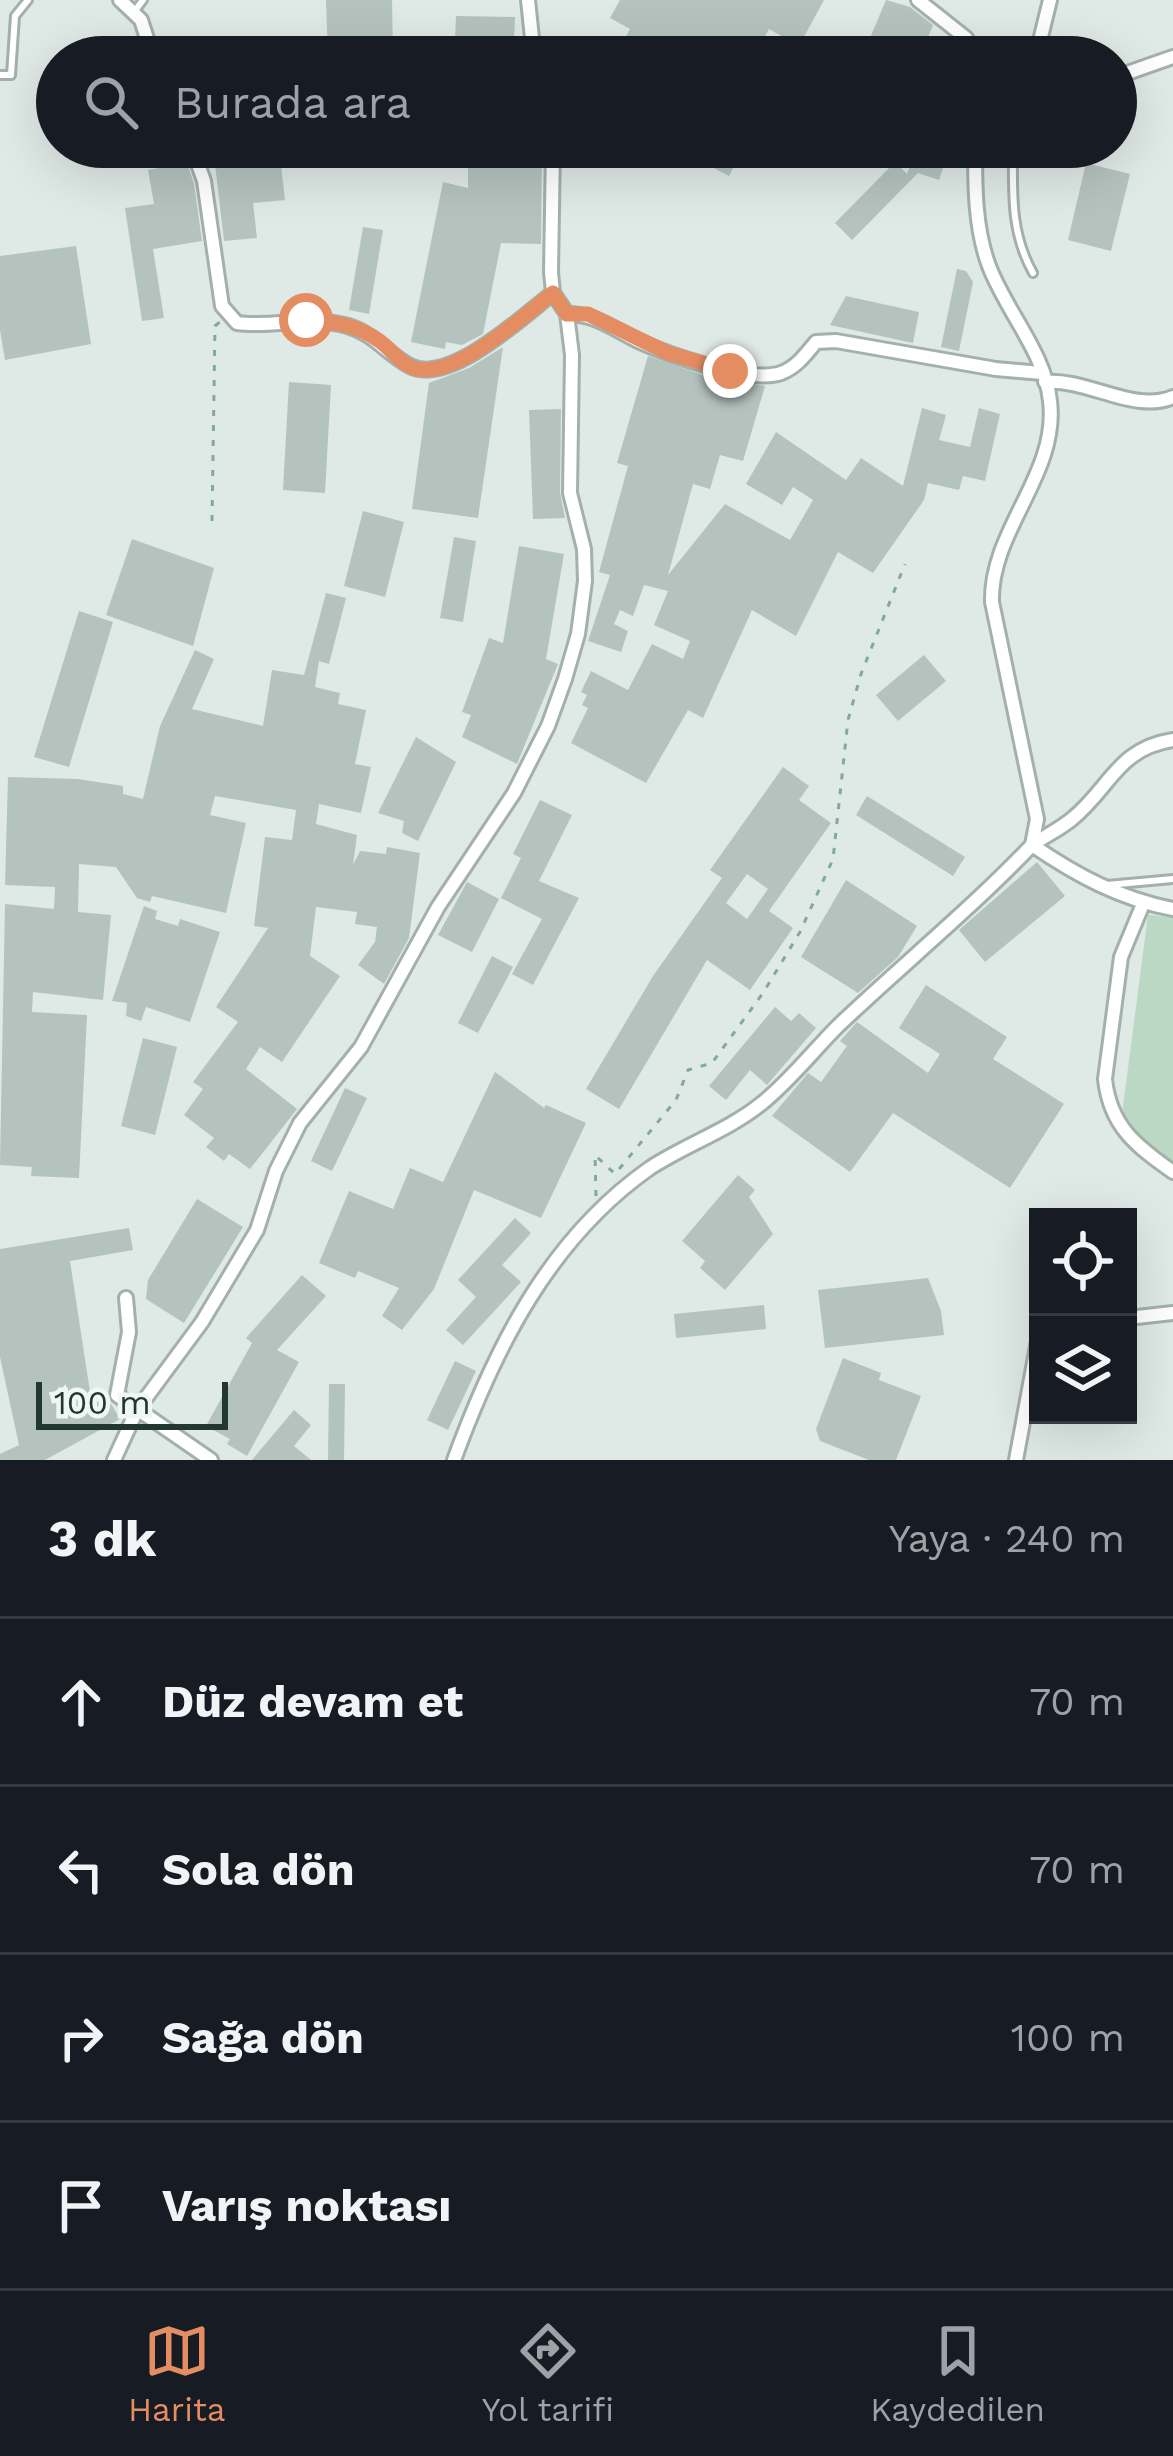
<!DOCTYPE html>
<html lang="tr">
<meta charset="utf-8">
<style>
:root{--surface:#171b24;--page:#20242c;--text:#f1f3f6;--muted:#9ea1a6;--line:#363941;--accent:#e48d62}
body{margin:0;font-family:"Work Sans",sans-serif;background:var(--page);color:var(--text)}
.controls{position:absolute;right:36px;bottom:36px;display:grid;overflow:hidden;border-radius:0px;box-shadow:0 12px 48px #0002}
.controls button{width:108px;height:108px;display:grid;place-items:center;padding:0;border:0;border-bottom:3px solid var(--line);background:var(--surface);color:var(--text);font:60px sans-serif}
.scale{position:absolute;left:36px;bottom:30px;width:192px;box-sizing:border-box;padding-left:12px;border:6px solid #223733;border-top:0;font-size:33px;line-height:42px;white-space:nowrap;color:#223733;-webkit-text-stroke:9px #eff6f3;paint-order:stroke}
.stop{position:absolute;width:36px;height:36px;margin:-27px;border:9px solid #e48d62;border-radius:50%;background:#fff}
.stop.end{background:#e48d62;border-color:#fff;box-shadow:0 3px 12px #0008}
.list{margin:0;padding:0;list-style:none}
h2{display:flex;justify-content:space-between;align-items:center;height:156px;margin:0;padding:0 48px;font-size:51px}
h2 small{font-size:39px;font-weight:400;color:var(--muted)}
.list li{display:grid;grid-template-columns:78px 1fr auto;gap:36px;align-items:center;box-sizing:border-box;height:168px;padding:0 48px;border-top:3px solid var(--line)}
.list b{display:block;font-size:45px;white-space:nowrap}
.list em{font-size:39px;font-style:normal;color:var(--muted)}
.icon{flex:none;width:66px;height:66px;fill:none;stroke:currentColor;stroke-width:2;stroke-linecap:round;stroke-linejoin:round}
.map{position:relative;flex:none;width:1173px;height:1460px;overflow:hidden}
.search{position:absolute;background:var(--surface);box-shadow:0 12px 48px #0002;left:36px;right:36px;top:36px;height:132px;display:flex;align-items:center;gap:30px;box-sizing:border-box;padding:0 42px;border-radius:66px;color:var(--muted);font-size:45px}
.sheet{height:828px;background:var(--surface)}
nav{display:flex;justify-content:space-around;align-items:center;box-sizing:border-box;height:168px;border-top:3px solid var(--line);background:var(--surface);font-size:33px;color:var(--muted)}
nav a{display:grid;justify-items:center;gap:6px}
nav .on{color:var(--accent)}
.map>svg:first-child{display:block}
.green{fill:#bad8c4}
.building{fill:#b5c3be;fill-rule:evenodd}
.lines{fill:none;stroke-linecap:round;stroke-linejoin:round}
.service-casing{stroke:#a3b0ac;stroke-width:12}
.minor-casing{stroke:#a3b0ac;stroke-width:18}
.path{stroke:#82a9a0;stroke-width:3;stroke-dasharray:6 9;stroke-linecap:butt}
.service{stroke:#fff;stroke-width:6}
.minor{stroke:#fff;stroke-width:12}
.route{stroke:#e48d62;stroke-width:15}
</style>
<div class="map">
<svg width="1173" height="1460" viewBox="0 0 1173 1460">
<rect width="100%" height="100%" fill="#dfe9e5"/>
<polygon class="green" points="1148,915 1173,917 1173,1173 1121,1122"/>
<g class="building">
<polygon points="326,0 392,0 393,57 328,57"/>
<polygon points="620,0 824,0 799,46 769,29 754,57 658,57 625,38 630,29 610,18"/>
<polygon points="886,0 910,7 933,25 920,57 862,57"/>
<polygon points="456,16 515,17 514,42 455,40"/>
<polygon points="213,147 279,147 285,200 253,203 257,238 224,241"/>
<polygon points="468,147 542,147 541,244 501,243 483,334 462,345 446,342 445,349 411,342 443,182 468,188"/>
<polygon points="674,147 744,147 729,176"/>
<polygon points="917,147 950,147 939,180 918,173 852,240 835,223 895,162 907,174"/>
<polygon points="187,163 194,184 202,241 153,249 164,318 142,321 125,208 154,204 148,170"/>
<polygon points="1086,163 1130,174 1111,251 1068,240"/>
<polygon points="363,227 383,230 369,314 349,310"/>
<polygon points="76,246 91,344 5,360 0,330 0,256"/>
<polygon points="957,269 966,271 973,282 959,351 941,347"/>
<polygon points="846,296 919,312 913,343 830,325"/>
<polygon points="503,347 478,518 412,509 429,383 469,368"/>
<polygon points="648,356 706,376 765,386 743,461 720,455 710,489 693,484 668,575 725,504 790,540 813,500 793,487 782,505 746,484 776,432 846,480 861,458 903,486 922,408 946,415 939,440 970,447 979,408 1000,414 985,481 963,476 959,490 928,483 924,500 873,573 838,552 796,636 752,610 703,718 688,710 646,783 571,743 588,708 582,705 587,695 581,692 591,671 628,690 652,644 683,659 690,641 654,625 668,591 644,585 633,616 620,610 614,624 628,631 621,652 588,641 610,575 599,572 628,466 617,463"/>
<polygon points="289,382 331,385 325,493 283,490"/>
<polygon points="561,409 560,493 565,518 533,519 529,410"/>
<polygon points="363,511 404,522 385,597 344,586"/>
<polygon points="454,537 476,541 463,622 440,618"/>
<polygon points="132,539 214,568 193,646 106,615"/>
<polygon points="519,546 564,554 546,659 558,664 517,764 462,737 471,715 462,712 489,638 503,643"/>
<polygon points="326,593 346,598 329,664 319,661 315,687 340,693 338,704 366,710 355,764 371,767 361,813 319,804 316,824 357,835 353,865 360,851 386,854 387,847 420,853 409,938 384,984 358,965 375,942 377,927 355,924 357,912 316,907 310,956 340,976 282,1062 260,1047 246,1069 297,1109 250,1169 229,1154 224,1161 206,1147 214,1138 184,1115 203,1089 193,1082 238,1022 216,1007 268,928 254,926 265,837 292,840 296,810 215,796 210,815 246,823 226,913 152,896 150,902 137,898 116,867 79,864 78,912 111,915 103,1000 33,992 32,1012 87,1015 79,1178 31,1176 32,1167 0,1165 5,904 54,909 55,887 5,885 8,777 78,779 123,786 123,794 143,799 160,726 195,650 214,659 192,709 263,726 272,670 304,675"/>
<polygon points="79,611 113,622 69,767 34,757"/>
<polygon points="924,655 946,681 898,721 876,695"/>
<polygon points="416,737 456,762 418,841 402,833 404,821 378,813"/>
<path d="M783,767L809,786L799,800L831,823L769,911L793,928L750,990L707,960L619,1109L586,1089L653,976L722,878L710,870ZM747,874L768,889L747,919L726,903Z"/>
<polygon points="867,796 965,857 953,876 856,815"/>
<polygon points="540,800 572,815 539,881 579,898 533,985 512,974 542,919 501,898 521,858 513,854"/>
<polygon points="1037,862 1065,896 985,962 959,930"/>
<polygon points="846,880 917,926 898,957 858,993 801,957"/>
<polygon points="467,882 499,899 472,952 438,935"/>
<polygon points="144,906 157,911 155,919 178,926 180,919 220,932 190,1022 146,1007 141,1021 126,1016 127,1003 112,1001"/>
<polygon points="492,956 513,967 478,1033 458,1023"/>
<polygon points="926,985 1007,1037 993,1059 1064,1104 1010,1188 893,1113 850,1172 772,1116 808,1073 821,1082 847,1046 840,1041 857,1022 928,1073 940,1054 899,1028"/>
<polygon points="775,1007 791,1021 799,1013 816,1028 767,1085 750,1070 726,1100 709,1086"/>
<polygon points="143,1038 177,1047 155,1135 121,1126"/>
<polygon points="495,1072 544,1108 546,1105 586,1123 541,1218 474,1190 434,1289 402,1330 382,1316 399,1288 358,1271 355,1278 319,1263 349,1191 393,1209 410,1168 443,1182"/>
<polygon points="345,1088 367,1098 332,1171 311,1161"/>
<polygon points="738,1175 755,1190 749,1197 773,1234 725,1290 700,1268 705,1261 682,1241"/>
<polygon points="197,1199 243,1227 184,1323 146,1299 148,1280"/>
<polygon points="515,1218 531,1233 502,1265 521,1282 463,1345 446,1330 476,1297 458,1280"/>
<polygon points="129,1228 133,1250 70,1261 92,1405 107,1397 120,1419 45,1460 0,1460 0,1454 19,1445 0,1357 0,1249"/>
<polygon points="302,1275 326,1296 277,1350 299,1362 247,1456 227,1444 230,1439 206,1426 252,1343 246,1338"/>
<polygon points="928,1278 941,1311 944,1335 825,1348 818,1290"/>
<polygon points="764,1305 766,1329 676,1338 674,1314"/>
<polygon points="843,1358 881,1373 879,1380 921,1396 896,1460 869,1460 820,1441 816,1429"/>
<polygon points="455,1361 476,1371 448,1430 427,1420"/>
<polygon points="329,1384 345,1384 344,1460 328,1460"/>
<polygon points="294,1410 311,1425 294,1446 311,1460 252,1460"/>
</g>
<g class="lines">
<defs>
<g id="service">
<polyline points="134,12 143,0"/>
<polyline points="0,75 11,75 15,16 28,0"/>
<path d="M1013,147C1013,192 1010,232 1033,273"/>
<polyline points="1107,885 1173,879"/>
</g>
<g id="minor">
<polyline points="120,0 141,20 153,57"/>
<polyline points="528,0 534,57"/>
<polyline points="918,0 966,38 977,57"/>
<polyline points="1036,57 1050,0"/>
<polyline points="1116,77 1173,57"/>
<path d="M192,147L204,181L222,306L237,323C274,328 311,315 348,326C374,334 387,354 410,366C449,386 522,317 553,293"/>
<path d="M567,314C595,314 612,328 636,340C666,354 750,384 781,373C797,367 806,354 816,342L836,341L996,369L1042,373"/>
<path d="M1045,382C1087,378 1134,414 1173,397"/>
<path d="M1173,740C1117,749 1111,787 1072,819C1060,829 1045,836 1032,845C1076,875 1120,899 1173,909"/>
<path d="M1143,904L1121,957L1105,1079C1110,1126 1136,1146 1173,1172"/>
<polyline points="126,1298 129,1332 117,1395 211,1460"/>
<polyline points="1128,1318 1173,1313"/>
<polyline points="114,1460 137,1410 202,1322 257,1230 276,1171 300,1123 361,1047 438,907 514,793 548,726 565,679 578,634 585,581 584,549 570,493 572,355 567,314 553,293 551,272 553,147"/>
<path d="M454,1460C495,1348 549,1239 650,1168C685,1145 729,1130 761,1104C790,1081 812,1052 838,1026C902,965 972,908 1032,845L1037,819L992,602C990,530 1059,474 1050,401C1045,353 1006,311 989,266C975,229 975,186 975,147"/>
<polyline points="1016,1460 1038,1341"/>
</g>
</defs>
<use href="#service" class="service-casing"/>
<use href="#minor" class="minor-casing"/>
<g class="path">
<polyline points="212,521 215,326 221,321"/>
<polyline points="596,1196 595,1155 615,1174 676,1100 688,1070 712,1063 763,993 800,932 833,859 848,720 861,674 905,564"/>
</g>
<use href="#service" class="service"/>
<use href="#minor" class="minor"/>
</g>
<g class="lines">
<path class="route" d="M306,320C331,321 358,325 378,340C389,347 396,358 407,365C446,389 523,316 553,293L567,314H588L668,353L730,371"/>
</g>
</svg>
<div class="controls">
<button><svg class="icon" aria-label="locate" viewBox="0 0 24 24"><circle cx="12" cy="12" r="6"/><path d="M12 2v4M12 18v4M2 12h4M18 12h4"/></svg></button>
<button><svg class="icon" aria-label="layers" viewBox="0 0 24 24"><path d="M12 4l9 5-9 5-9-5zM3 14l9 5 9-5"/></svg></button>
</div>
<div class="scale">100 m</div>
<div class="stop" style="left:306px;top:320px"></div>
<div class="stop end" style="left:730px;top:371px"></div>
<div class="search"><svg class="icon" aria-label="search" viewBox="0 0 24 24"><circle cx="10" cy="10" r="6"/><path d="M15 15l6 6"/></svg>Burada ara</div>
</div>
<section class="sheet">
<h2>3 dk<small>Yaya · 240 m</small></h2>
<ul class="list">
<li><svg class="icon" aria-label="ahead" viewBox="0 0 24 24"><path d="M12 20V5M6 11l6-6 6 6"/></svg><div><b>Düz devam et</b></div><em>70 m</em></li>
<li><svg class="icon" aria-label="left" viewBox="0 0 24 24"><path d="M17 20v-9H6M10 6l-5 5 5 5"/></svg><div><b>Sola dön</b></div><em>70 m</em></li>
<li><svg class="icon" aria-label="right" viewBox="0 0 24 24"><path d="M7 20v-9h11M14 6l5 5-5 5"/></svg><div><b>Sağa dön</b></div><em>100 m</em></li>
<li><svg class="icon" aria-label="arrive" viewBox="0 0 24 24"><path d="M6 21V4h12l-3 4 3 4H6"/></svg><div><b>Varış noktası</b></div></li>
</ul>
</section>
<nav>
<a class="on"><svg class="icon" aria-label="map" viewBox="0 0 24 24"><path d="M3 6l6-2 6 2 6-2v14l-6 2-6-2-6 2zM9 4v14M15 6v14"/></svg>Harita</a>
<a><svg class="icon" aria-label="directions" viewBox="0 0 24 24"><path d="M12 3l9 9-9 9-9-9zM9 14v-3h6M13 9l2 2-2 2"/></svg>Yol tarifi</a>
<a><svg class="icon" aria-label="saved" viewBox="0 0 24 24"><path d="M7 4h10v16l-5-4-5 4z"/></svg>Kaydedilen</a>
</nav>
